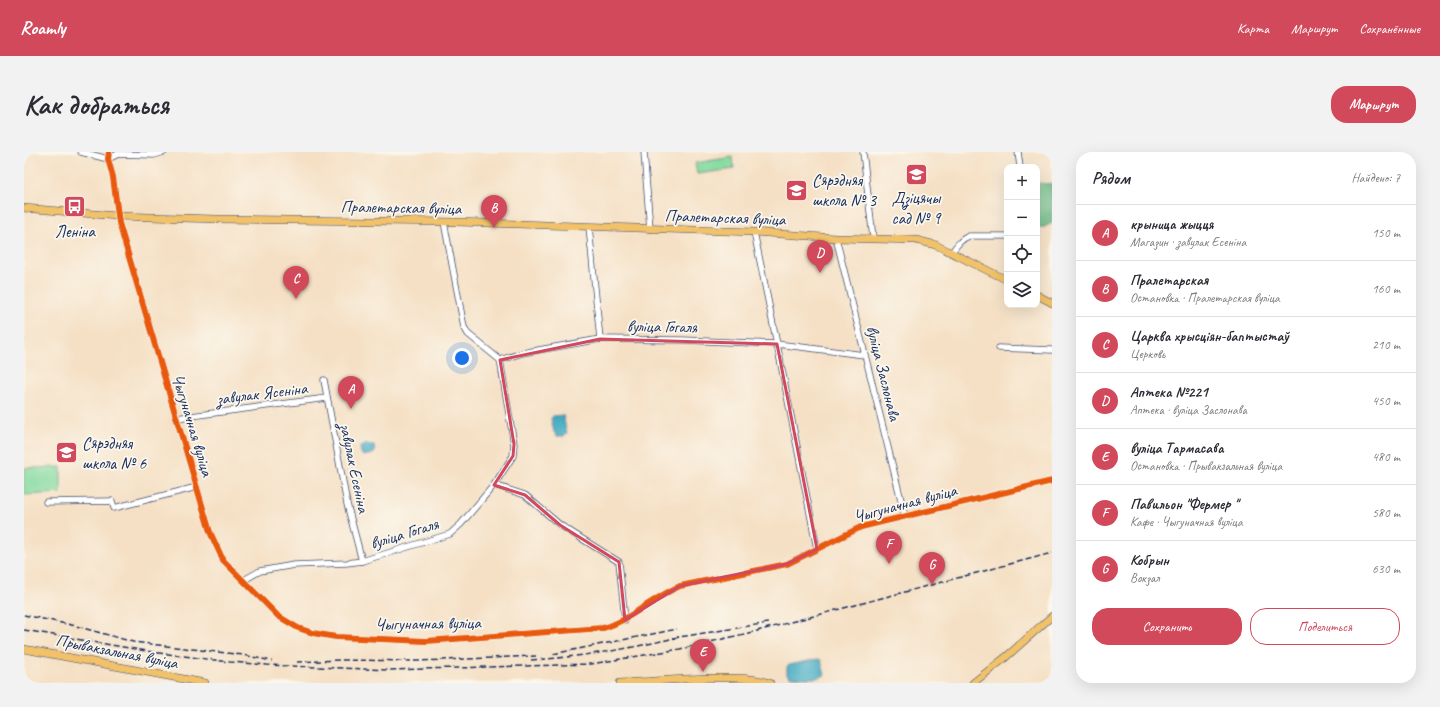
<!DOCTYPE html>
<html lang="ru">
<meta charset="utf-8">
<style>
:root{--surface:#fff;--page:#f2f2f3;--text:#2b2b33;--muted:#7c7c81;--line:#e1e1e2;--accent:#d1495b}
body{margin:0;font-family:Caveat,sans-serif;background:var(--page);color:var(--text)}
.controls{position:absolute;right:12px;top:12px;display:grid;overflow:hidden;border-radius:8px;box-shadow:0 4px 16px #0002}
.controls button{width:36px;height:36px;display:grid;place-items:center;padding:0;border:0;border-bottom:1px solid var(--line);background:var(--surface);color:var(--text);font:20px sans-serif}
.you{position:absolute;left:438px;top:206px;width:14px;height:14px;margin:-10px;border:3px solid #fff;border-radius:50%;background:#1a73e8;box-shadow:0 0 0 6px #1a73e833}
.badge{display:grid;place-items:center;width:26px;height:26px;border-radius:50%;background:var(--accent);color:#fff;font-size:13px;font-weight:700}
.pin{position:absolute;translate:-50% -33px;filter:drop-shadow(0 1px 2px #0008)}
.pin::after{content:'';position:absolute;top:21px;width:14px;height:12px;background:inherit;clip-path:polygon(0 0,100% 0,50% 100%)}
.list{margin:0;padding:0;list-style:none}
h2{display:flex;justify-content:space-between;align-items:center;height:52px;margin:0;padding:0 16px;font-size:17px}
h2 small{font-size:13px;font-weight:400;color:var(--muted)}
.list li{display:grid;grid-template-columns:26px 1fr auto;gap:12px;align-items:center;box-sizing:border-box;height:56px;padding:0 16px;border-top:1px solid var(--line)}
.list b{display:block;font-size:15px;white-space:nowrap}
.list p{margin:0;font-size:13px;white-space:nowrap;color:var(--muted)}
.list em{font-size:13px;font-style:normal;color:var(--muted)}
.actions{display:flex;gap:8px;padding:12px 16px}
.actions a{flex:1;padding:9px 0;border:1px solid var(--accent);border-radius:16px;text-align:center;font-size:14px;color:var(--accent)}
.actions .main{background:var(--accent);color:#fff}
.icon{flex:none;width:22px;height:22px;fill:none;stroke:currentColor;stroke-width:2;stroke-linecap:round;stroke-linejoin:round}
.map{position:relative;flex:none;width:1028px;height:531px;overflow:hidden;border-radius:16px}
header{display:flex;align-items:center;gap:24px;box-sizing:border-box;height:56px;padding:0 20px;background:var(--accent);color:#fff}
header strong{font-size:19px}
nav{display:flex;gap:22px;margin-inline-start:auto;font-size:14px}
.intro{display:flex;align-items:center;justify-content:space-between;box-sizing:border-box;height:96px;padding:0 24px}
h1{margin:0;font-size:28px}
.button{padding:10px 18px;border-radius:16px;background:var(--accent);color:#fff;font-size:14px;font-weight:700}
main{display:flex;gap:24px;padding:0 24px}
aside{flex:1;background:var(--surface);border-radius:16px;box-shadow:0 4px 16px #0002}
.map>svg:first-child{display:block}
.green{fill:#82d99d;stroke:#4e847e}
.forest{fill:#69b984;stroke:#427471}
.water{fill:#43abc2;stroke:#2f6d90}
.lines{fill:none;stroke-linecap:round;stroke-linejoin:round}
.minor-casing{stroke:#3c4a6d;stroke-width:7}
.major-casing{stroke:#3c4a6d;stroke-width:8}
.minor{stroke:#fff;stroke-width:5.5}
.major{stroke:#f2c26a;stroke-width:7}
.rail{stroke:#1b2f5e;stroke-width:1.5;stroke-dasharray:6 3;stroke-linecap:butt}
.cycleway-casing{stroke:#fbf7ec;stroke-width:8}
.cycleway{stroke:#e8590c;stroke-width:6}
.marked{fill:none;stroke:#d1495b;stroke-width:3;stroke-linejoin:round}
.labels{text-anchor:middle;stroke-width:3.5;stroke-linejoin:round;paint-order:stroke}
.poi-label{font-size:17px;fill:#1b2f5e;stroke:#fbf7ec;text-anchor:start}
.street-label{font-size:17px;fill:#1b2f5e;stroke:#fbf7ec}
</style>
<header>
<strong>Roamly</strong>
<nav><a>Карта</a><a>Маршрут</a><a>Сохранённые</a></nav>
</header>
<div class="intro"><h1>Как добраться</h1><a class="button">Маршрут</a></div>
<main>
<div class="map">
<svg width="1028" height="531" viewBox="0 0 1028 531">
<rect width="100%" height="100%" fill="#fbf7ec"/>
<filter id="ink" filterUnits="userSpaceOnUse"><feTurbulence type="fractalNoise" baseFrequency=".025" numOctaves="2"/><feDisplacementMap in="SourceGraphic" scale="8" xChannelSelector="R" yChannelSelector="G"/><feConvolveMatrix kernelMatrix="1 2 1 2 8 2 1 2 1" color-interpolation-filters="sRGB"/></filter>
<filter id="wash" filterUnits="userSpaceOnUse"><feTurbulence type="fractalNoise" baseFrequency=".012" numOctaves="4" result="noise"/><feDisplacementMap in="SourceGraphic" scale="16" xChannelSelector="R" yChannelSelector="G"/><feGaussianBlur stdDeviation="0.9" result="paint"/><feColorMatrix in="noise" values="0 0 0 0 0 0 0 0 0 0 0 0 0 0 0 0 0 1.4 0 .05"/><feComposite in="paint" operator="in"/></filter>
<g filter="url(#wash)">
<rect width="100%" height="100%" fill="#f5e0c5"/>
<g class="green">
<polygon points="709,5 710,17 673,22 671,11"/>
<polygon points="37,315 37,341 0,343 0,316"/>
</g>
<polygon class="forest" points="1013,31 1028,32 1028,71 1020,75 1013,77"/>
<g class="water">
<polygon points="529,264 539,263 543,282 540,284 533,284 530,280 527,267"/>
<polygon points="343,292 350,293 351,300 349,302 339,304 337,301 336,295"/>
<path d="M794,507L797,508L801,523C791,529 777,525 765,525L763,523V515L765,513Z"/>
</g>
</g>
<g filter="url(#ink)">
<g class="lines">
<defs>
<g id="minor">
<polyline points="57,0 84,7"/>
<path d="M85,0L84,7L89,25L95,71L186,380L199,408L254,464L274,476L289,481L312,485L402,489L579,476C607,468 628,446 656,434L763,412L837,375L1028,329"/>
<polyline points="620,0 626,77"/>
<polyline points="839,0 849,86"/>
<polyline points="994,0 996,15"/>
<polyline points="84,7 94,2 130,3 140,0"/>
<polyline points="565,75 576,187"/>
<polyline points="730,80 753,192 793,397"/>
<polyline points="812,86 881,364"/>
<path d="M928,100C933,93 937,87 945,84H983"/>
<polyline points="975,196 1028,198"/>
<polyline points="476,208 498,201 576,187 659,188 753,192 840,203"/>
<polyline points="300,228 323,352 338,409"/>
<polyline points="152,266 303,246"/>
<polyline points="470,333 501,343 536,373 595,410 601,468"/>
<polyline points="22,350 88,349 90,356 173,335"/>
<polyline points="220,428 236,419 270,413 323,411 338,409 426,382 437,372 470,333 489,304 490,292 476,208 444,182 440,175 420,70"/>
</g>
<g id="major">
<polyline points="0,56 93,64 192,67 433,70 730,80 812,86 892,88 912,93 983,128"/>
<polyline points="1013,143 1028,151"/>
<polyline points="0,497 181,531"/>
<path d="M596,531C628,530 659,526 691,526C710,526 728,525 746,531"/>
<polyline points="949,531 982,505 1028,464"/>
</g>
</defs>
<use href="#minor" class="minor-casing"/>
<use href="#major" class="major-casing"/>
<use href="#minor" class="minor"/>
<use href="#major" class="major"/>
<g class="rail">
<polyline points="0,463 52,474 109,490 219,503 248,509"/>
<polyline points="0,478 128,500 206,510 243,513 364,518 567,512 656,497 733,479 1028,401"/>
<polyline points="649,486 744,471"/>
<polyline points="529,502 653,477"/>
<path d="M507,508C558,505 605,497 655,485"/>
<polyline points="273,510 316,508 395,509 512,504"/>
</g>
<defs>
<path id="cycleway" d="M85,0L84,7L89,25L95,71L186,380L199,408L254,464L274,476L289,481L312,485L402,489L579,476C607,468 628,446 656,434L763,412L837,375L1028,329"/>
</defs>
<use href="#cycleway" class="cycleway-casing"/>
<use href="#cycleway" class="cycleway"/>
</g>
</g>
<path class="marked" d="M576,187L753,192L793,397L763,412L656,434L601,468L595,410L536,373L501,343L470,333L489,304L490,292L476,208Z"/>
<defs>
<symbol id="school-square" viewBox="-11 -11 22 22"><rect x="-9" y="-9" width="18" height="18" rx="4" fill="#d1495b" stroke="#fbf7ec"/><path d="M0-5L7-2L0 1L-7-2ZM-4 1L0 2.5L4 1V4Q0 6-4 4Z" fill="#fff"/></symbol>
<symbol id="bus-square" viewBox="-11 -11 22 22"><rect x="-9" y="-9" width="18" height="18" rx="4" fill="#d1495b" stroke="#fbf7ec"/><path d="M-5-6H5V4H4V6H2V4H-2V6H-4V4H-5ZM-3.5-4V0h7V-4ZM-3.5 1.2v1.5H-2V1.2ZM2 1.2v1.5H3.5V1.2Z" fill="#fff"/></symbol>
</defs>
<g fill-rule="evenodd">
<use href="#school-square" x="880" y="10" width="25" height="25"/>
<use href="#school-square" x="760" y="26" width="25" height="25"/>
<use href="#bus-square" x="38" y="42" width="25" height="25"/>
<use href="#school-square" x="30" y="288" width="25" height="25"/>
</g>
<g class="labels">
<g class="poi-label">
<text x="788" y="34">Сярэдняя<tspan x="788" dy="20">школа № 3</tspan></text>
<text x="892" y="52" text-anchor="middle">Дзіцячы<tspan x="892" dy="20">сад № 9</tspan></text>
<text x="51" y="85" text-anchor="middle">Леніна</text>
<text x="58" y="297">Сярэдняя<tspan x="58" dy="20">школа № 6</tspan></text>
</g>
<g class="street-label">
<text transform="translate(377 55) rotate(1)" y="6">Пралетарская вуліца</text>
<text transform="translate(701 65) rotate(2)" y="6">Пралетарская вуліца</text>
<text transform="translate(638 174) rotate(1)" y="6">вуліца Гогаля</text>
<text transform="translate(860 221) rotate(76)" y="6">вуліца Заслонава</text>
<text transform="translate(238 241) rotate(-7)" y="6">завулак Ясеніна</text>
<text transform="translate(169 273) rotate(73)" y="6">Чыгуначная вуліца</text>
<text transform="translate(331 316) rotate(78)" y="6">завулак Есеніна</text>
<text transform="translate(881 351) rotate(-15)" y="6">Чыгуначная вуліца</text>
<text transform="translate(380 381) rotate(-17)" y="6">вуліца Гогаля</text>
<text transform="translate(404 471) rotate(-1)" y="6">Чыгуначная вуліца</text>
<text transform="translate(93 499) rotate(11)" y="6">Прывакзальная вуліца</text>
</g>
</g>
</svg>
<div class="controls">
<button>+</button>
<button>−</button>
<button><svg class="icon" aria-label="locate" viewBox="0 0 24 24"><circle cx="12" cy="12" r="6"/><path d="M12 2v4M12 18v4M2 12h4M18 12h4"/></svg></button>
<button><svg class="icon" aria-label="layers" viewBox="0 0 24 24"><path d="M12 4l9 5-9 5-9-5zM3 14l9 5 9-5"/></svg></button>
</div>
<div class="you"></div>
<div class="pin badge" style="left:327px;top:257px">A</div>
<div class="pin badge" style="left:470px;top:76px">B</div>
<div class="pin badge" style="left:272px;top:147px">C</div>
<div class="pin badge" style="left:796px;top:121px">D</div>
<div class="pin badge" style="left:679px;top:520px">E</div>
<div class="pin badge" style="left:865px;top:412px">F</div>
<div class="pin badge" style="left:908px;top:433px">G</div>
</div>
<aside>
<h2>Рядом<small>Найдено: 7</small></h2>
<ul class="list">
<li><span class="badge">A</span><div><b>крыница жыцця</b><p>Магазин · завулак Есеніна</p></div><em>150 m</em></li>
<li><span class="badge">B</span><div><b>Пралетарская</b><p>Остановка · Пралетарская вуліца</p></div><em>160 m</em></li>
<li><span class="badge">C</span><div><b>Царква хрысціян-баптыстаў</b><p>Церковь</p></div><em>210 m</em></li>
<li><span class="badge">D</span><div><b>Аптека №221</b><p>Аптека · вуліца Заслонава</p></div><em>450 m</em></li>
<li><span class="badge">E</span><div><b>вуліца Тармасава</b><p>Остановка · Прывакзальная вуліца</p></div><em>480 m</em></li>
<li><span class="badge">F</span><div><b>Павильон &quot;Фермер &quot;</b><p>Кафе · Чыгуначная вуліца</p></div><em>580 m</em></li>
<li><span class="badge">G</span><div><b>Кобрын</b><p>Вокзал</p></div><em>630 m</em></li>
</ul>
<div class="actions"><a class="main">Сохранить</a><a>Поделиться</a></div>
</aside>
</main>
